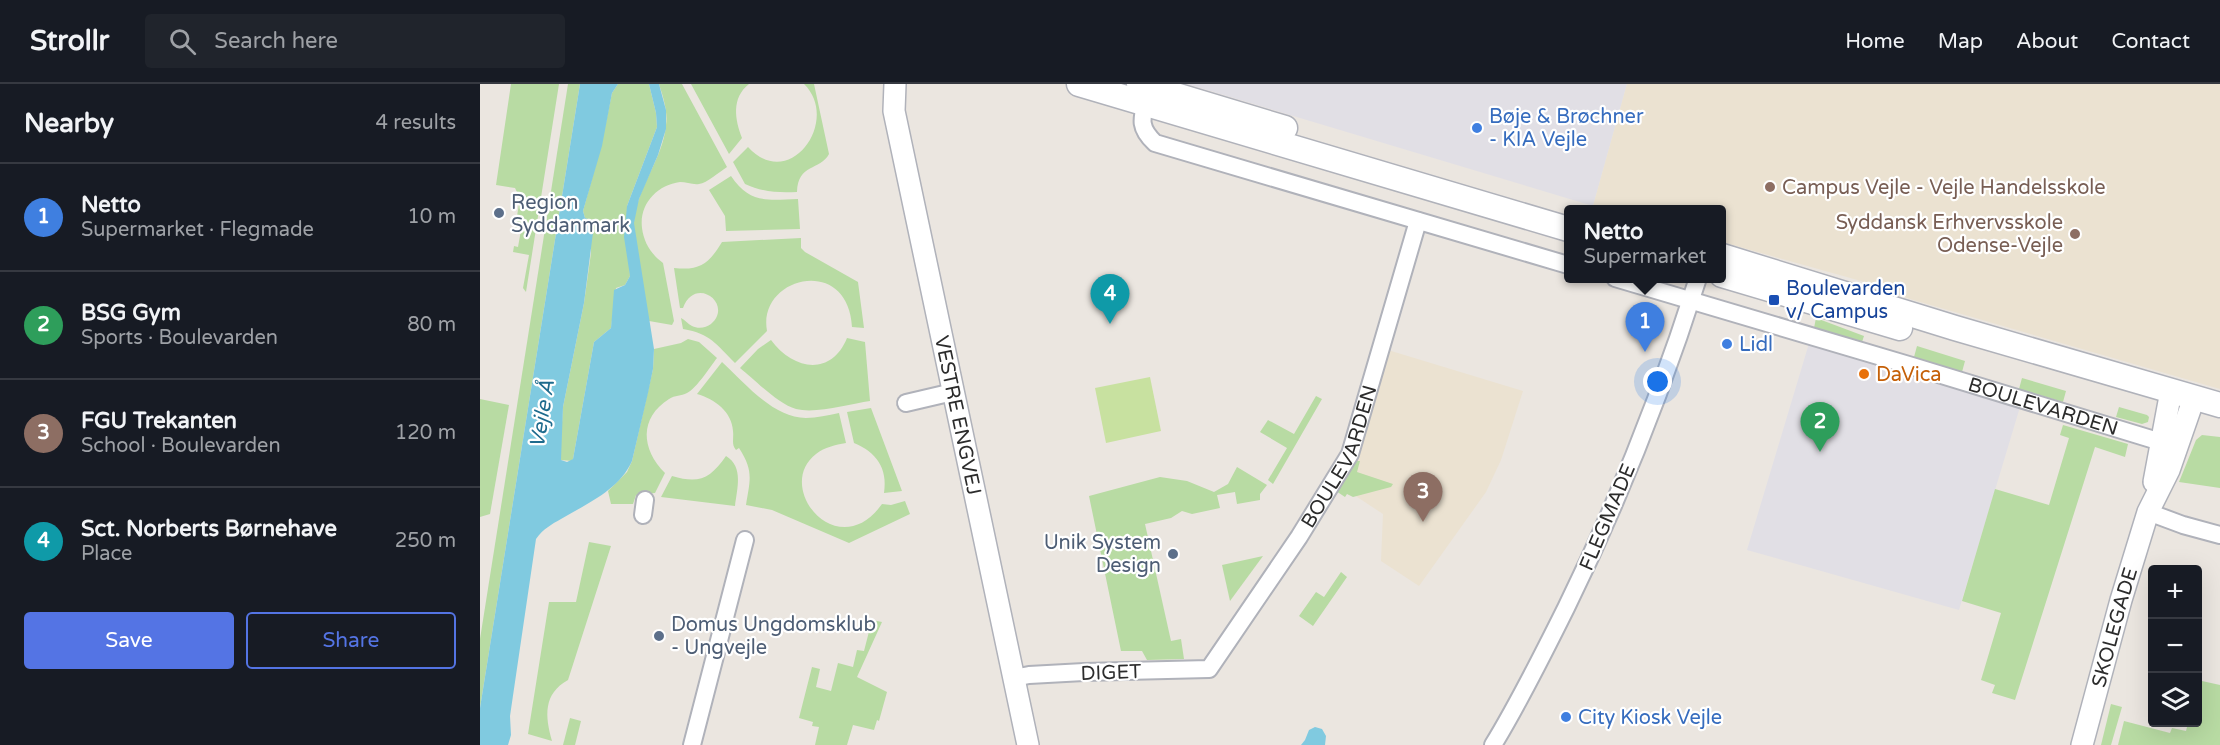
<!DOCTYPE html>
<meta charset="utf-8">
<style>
:root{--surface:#171b24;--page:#20242c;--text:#f1f3f6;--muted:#9ea1a6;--line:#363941;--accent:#5474e4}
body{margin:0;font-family:"Varela Round",sans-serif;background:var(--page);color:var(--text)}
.controls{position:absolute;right:18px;bottom:18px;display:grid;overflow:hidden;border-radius:6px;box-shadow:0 6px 24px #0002}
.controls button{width:54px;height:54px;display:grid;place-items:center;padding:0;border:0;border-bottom:2px solid var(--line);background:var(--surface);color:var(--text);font:30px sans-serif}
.you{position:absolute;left:1178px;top:298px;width:21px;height:21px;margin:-15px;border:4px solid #fff;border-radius:50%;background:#1a73e8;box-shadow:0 0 0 9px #1a73e833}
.badge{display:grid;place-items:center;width:39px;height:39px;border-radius:50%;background:var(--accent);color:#fff;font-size:20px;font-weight:700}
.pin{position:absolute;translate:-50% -50px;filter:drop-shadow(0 2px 3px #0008)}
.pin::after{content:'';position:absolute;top:32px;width:21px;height:18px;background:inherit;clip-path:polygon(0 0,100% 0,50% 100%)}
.popup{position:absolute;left:1084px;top:121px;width:162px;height:78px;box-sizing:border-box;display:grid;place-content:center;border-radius:6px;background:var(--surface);filter:drop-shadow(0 2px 4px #0005);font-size:20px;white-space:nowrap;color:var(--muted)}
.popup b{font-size:22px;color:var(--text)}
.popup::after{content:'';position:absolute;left:50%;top:100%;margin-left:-12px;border:12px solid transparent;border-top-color:var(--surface)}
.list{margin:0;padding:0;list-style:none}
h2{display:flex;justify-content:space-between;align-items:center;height:78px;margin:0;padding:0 24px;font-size:26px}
h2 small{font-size:20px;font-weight:400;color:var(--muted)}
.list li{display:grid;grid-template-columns:39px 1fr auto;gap:18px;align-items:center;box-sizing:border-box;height:108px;padding:0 24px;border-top:2px solid var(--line)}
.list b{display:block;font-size:22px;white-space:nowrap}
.list p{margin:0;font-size:20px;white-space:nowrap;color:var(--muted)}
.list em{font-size:20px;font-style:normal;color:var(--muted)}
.actions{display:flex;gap:12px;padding:18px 24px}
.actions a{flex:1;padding:14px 0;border:2px solid var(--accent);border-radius:6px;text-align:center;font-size:21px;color:var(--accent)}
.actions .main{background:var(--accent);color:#fff}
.icon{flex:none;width:33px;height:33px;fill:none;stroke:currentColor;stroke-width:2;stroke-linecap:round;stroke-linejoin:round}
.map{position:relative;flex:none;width:1740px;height:661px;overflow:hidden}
header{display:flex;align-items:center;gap:36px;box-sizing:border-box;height:84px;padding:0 30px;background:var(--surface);border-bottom:2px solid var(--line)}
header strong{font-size:28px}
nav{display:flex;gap:33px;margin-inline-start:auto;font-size:21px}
.search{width:420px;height:54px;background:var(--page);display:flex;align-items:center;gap:15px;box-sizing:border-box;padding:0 21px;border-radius:6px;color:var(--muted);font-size:22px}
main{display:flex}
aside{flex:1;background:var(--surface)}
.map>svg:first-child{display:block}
.industrial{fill:#e1dfe5}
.education{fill:#ebe2d1}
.green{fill:#b8dba3}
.pitch{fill:#c8e1a0}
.water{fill:#80cae0}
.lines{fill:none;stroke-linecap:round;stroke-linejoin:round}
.minor-casing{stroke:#b0b2ba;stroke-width:20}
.tertiary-casing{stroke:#b0b2ba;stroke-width:24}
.secondary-casing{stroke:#b0b2ba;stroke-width:27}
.minor{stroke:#fff;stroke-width:16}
.tertiary{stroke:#fff;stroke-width:21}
.secondary{stroke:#fff;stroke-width:24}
.shop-dot{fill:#3f7fe0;stroke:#fff;stroke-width:2}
.education-dot{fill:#8d6e63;stroke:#fff;stroke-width:2}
.service-dot{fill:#5c6f8a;stroke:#fff;stroke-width:2}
.transit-dot{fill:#1a4fb4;stroke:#fff;stroke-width:2}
.food-dot{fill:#e8710a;stroke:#fff;stroke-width:2}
.labels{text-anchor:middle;stroke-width:4.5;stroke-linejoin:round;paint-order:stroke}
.shop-label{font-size:20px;fill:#366cbe;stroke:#fff;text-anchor:start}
.education-label{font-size:20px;fill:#785e54;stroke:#fff;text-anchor:start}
.service-label{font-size:20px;fill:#4e5e75;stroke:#fff;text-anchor:start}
.transit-label{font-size:20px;fill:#164399;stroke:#fff;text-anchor:start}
.food-label{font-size:20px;fill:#c56008;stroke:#fff;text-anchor:start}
.street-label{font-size:20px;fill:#2c2c2c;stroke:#fff}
.water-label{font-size:21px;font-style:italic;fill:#1e6b8d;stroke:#fff}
</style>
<header>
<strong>Strollr</strong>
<div class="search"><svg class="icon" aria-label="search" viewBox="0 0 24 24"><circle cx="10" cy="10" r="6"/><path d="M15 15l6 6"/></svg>Search here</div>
<nav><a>Home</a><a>Map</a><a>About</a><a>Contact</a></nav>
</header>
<main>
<aside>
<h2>Nearby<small>4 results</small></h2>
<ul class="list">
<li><span class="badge" style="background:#3f7fe0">1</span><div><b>Netto</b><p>Supermarket · Flegmade</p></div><em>10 m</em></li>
<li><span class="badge" style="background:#2e9e5b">2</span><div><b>BSG Gym</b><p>Sports · Boulevarden</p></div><em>80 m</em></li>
<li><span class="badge" style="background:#8d6e63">3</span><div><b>FGU Trekanten</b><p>School · Boulevarden</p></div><em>120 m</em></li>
<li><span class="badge" style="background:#0f9aa8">4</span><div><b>Sct. Norberts Børnehave</b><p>Place</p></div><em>250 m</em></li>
</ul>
<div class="actions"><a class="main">Save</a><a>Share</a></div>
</aside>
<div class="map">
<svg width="1740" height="661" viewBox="0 0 1740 661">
<rect width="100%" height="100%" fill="#ebe6e0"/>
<g class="industrial">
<polygon points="707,0 1147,0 1113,122"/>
<polygon points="1330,256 1540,323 1479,526 1267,466"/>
</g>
<g class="education">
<polygon points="1147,0 1740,0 1740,305 1430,215 1381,197 1242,158 1242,125 1126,125 1113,122"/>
<polygon points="908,266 1043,307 1021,376 1006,408 939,502 901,477 903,430 862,403 874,381"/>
</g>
<g class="green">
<polygon points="31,0 79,0 46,208 43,204 49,171 33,168 34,162 38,163 41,146 35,144 40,114 35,104 16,101"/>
<polygon points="88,0 100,0 0,624 0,555"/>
<polygon points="138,0 169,0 176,29 177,43 147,122 150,192 145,201 136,204 131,244 114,258 93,375 92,377 81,376 80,370 83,323 104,219 111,169 111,136 105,134 103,127 121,62 132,9"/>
<path d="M179,0H202L247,83C239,88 227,99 219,100C213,101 206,98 200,98C177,101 159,120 162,144C164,159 171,170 183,179L194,237L192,241L169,237C164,210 151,162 154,137C157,103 183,75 186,41C188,27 183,13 179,0Z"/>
<path d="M211,0H269C251,14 255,36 262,54L249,70Z"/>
<path d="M324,0H334L349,70C340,87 318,79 317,108C299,109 282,108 265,100L253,78L268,63C310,109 361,36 324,0Z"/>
<path d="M251,92C270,120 287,116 318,115L320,145L246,147L245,132L229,106Z"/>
<path d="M321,154V164L325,168L378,198L384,244L372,243C368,170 277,193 287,247L255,279C236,260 231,250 203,245L201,234C205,236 208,240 212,242C218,245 226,244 231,240C254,220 215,191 203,224H200L194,184C221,187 229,179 242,158Z"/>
<polygon points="1336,234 1384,252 1382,258 1334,244"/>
<path d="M367,254L385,258L390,317C370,320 336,330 316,325C298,320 275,296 260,284L278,265L291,256C313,286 351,293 367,254Z"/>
<path d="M208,255L219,258L237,274C230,283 216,305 207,309C201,312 195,311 189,315C159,334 161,365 185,389L175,409L156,411L153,420H131L128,407L147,388L152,377L173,285L174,265L201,259Z"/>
<polygon points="1437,262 1485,277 1482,288 1434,273"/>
<path d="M242,278C265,299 293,334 326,334C337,334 348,331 359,329L366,359C355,361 345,363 336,370C293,403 358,482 402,420L411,421L425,417L430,430L369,459L292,426L266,421C270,396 274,387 259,364L256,366C251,360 254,355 253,347C252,328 235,315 217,310Z"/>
<polygon points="1542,294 1586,307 1583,318 1539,305"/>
<polygon points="836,312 842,315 793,400 788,396 807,364 780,348 788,336 814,350"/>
<polygon points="0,315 29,321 10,430 0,433"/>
<polygon points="1639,323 1667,331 1669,333 1668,338 1662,340 1636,333"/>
<path d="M391,324L422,407L404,409C408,384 396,368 374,359L367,328Z"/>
<polygon points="1583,341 1648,360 1645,373 1615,363 1535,616 1512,609 1515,601 1501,596 1521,529 1482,517 1515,405 1569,421 1589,354 1580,351"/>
<polygon points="1722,351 1740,353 1740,404 1699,398 1716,356"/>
<path d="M246,372C264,383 257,405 255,422L181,413L192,392C219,400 230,395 246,372Z"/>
<polygon points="874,377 880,377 877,388 913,400 911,403 873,413 867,410 865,413 856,407"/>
<polygon points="757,383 787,401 780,410 780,416 757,420 755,408 737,411 740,424 712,430 702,427 691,434 665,440 691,557 701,555 704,575 667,576 662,567 641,567 609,412 680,393 707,397 734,408 748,400"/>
<path d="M109,458L131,462L88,596C63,610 65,632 72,657L48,650L69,518H96Z"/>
<polygon points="783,472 750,517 742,481"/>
<polygon points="861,488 867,493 833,542 819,532 836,508 844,513"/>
<polygon points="392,536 402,538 377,593 407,608 399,637 397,636 394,646 373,641 367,661 335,661 339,643 332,642 333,638 319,634 332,583 340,585 336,603 351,607 358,579 373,583 377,566 384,567"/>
<polygon points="1722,597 1740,601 1740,661 1638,661 1644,637 1690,649 1692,644 1706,647 1708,639 1718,638 1718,610"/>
<polygon points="1631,620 1642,623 1631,661 1621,661"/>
<polygon points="90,634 101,637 95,661 83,661"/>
</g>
<polygon class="pitch" points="670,293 681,347 626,359 615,304"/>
<g class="water">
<path d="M100,0H138L132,9L122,62L103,127L105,134L113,137L114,141L104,219L83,323L81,376L87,378L93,375L114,258L131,244L134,206L145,201L150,192L144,153L147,122L177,43L176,29L169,0H179L186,26V45L178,71L159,115L154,139L174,265L173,285L168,309L152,377C139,406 108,419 81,435C72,440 63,445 56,455L30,632L31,651L28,661H0V624Z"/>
<polygon points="835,643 842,645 846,652 845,661 821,661 825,656 829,646"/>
</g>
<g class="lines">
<defs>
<g id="minor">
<path d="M668,10C663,32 656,41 675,59L1088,181"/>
<path id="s1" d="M1135,194L1432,282L1681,358"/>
<polyline points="426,319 473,308"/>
<polyline points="1668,428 1703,441 1740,451"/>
<polyline points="163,431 165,416"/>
<path id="s2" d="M534,594L549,591L604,588L729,585L819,453L870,370L938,137"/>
<polyline points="212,661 265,456"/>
<path d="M1013,661C1040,617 1063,570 1086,524C1138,418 1182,307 1218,194"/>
</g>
<g id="tertiary">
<path id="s3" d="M415,0L414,27L548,661"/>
<polyline points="1674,398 1691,307"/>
<path id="s4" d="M1602,661L1641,516L1668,428L1689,386L1714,314"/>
</g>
<g id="secondary">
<polyline points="599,0 1088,145"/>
<polyline points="659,0 805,44"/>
<polyline points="1242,172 1475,244 1740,321"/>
<polyline points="1242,191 1420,244"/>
</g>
</defs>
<use href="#minor" class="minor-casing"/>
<use href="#tertiary" class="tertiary-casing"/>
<use href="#secondary" class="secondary-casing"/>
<use href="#minor" class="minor"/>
<use href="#tertiary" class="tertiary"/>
<use href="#secondary" class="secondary"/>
</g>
<g class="shop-dot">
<circle cx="997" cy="44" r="6"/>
<circle cx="1247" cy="260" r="6"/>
<circle cx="1086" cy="633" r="6"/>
</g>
<g class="education-dot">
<circle cx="1290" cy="103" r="6"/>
<circle cx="1595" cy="150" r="6"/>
</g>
<g class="service-dot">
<circle cx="19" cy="129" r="6"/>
<circle cx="693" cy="470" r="6"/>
<circle cx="179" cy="552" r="6"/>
</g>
<rect class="transit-dot" x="1288" y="210" width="12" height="12" rx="3"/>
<circle class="food-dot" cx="1384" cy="290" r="6"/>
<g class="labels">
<g class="shop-label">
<text x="1009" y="39">Bøje &amp; Brøchner<tspan x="1009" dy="23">- KIA Vejle</tspan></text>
<text x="1259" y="267">Lidl</text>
<text x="1098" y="640">City Kiosk Vejle</text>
</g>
<g class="education-label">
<text x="1302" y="110">Campus Vejle - Vejle Handelsskole</text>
<text x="1583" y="145" text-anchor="end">Syddansk Erhvervsskole<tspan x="1583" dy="23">Odense-Vejle</tspan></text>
</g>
<g class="service-label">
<text x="31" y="125">Region<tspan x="31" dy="23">Syddanmark</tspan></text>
<text x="681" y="465" text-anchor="end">Unik System<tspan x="681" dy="23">Design</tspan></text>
<text x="191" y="547">Domus Ungdomsklub<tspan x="191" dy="23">- Ungvejle</tspan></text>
</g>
<g class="transit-label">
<text x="1306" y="211">Boulevarden<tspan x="1306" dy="23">v/ Campus</tspan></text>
</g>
<g class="food-label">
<text x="1396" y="297">DaVica</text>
</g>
<g class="street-label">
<text dy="7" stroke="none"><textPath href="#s1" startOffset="447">BOULEVARDEN</textPath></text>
<text dy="7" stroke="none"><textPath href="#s3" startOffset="338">VESTRE ENGVEJ</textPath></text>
<text dy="7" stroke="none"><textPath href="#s2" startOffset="446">BOULEVARDEN</textPath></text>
<text transform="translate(1127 433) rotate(-67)" y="7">FLEGMADE</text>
<text dy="7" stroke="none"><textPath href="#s4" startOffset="122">SKOLEGADE</textPath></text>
<text transform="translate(631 588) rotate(-2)" y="7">DIGET</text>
</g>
<g class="water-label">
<text transform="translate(62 330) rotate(-81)" y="7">Vejle Å</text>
</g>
</g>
</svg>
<div class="controls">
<button>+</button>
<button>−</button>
<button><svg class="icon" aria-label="layers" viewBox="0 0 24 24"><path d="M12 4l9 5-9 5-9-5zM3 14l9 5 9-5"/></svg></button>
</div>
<div class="you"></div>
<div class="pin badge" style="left:1165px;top:268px;background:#3f7fe0">1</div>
<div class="popup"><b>Netto</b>Supermarket</div>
<div class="pin badge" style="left:1340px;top:368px;background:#2e9e5b">2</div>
<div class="pin badge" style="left:943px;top:438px;background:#8d6e63">3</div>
<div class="pin badge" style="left:630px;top:240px;background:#0f9aa8">4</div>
</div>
</main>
